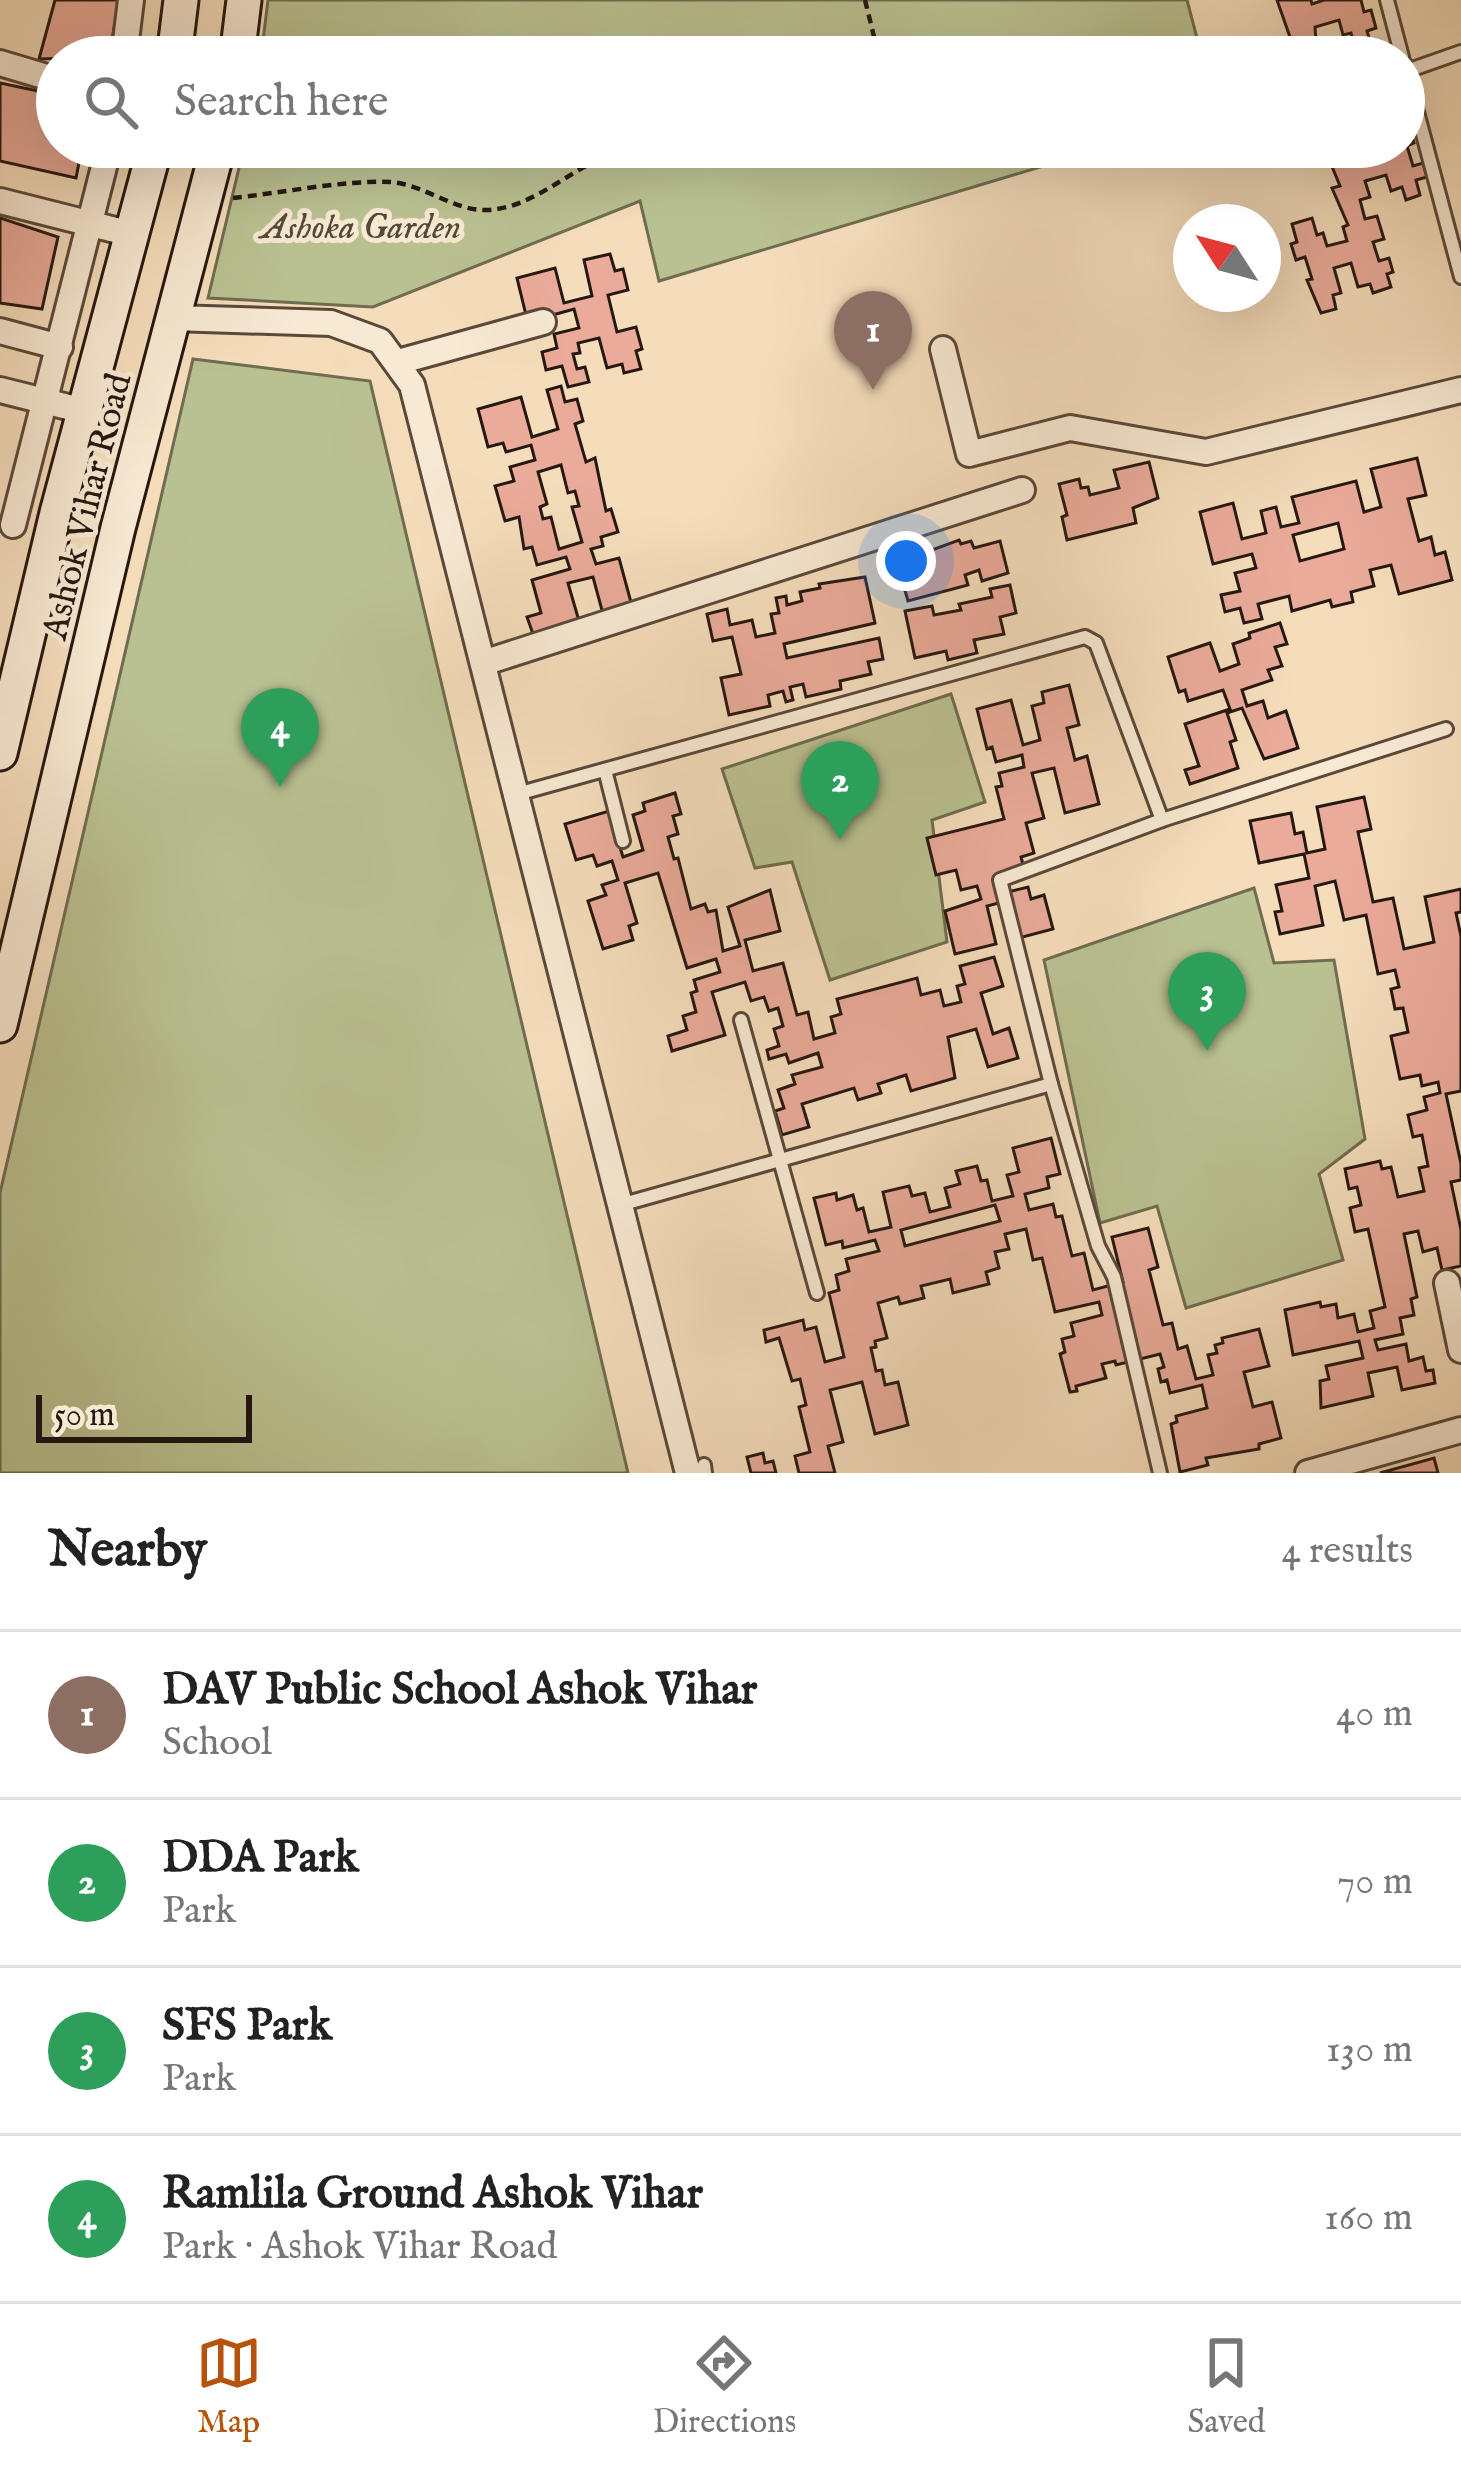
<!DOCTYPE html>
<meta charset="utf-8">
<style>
:root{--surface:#fff;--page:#f6f6f6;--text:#222;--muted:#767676;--line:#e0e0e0;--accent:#b45309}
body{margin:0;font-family:"IM FELL English",serif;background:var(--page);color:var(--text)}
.compass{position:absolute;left:1173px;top:204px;width:108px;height:108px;border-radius:50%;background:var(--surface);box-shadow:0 12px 48px #0002;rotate:306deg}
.scale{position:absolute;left:36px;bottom:30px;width:216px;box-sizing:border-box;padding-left:12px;border:6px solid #261710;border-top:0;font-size:33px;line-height:42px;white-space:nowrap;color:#261710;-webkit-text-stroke:9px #f8e9d3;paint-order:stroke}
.you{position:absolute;left:906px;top:561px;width:42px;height:42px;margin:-30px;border:9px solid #fff;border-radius:50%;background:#1a73e8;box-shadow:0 0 0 18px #1a73e833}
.badge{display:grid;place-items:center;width:78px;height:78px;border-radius:50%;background:var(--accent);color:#fff;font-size:39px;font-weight:700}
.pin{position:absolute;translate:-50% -99px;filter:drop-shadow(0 3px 6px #0008)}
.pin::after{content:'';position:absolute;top:63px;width:42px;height:36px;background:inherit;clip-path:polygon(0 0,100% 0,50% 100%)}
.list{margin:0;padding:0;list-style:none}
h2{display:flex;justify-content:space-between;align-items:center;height:156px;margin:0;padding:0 48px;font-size:51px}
h2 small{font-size:39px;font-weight:400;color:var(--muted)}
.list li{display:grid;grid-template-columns:78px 1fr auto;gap:36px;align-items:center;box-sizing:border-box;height:168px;padding:0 48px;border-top:3px solid var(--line)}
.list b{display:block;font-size:45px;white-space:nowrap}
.list p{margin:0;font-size:39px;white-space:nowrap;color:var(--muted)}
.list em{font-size:39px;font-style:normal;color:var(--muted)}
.icon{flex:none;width:66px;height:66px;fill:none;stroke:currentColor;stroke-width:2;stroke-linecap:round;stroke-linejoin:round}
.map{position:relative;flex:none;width:1461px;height:1473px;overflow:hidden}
.search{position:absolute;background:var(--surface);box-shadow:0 12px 48px #0002;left:36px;right:36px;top:36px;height:132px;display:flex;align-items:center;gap:30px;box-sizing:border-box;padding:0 42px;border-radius:66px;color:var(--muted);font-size:45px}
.sheet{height:828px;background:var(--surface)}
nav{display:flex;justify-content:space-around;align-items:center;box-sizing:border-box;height:168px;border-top:3px solid var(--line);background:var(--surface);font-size:33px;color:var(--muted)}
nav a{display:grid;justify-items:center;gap:6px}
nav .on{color:var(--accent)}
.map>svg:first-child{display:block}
.green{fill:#bac191;stroke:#706c50;stroke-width:3}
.building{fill:#eaab9a;stroke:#261710;stroke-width:3;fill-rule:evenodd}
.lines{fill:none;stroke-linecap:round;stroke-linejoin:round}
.lane-casing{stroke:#5a483b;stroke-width:18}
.street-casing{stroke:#5a483b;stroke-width:30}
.secondary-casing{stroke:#261710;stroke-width:39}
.path{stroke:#261710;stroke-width:4.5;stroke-dasharray:9 6;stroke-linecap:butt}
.lane{stroke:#f8e9d3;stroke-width:12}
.street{stroke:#f8e9d3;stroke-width:24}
.secondary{stroke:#f8e9d3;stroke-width:33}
.labels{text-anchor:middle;stroke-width:10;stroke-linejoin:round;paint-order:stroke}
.park-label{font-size:36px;font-style:italic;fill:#524a37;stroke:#f8e9d3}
.street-label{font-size:36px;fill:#261710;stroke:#f8e9d3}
</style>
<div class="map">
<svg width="1461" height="1473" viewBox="0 0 1461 1473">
<rect width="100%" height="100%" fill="#f5ddbb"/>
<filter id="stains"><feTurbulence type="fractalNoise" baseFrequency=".00167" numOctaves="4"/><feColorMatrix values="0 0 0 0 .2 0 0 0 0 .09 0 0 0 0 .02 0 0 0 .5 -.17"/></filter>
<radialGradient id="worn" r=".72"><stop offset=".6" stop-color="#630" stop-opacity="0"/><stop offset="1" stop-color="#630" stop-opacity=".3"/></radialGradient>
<g class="green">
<polygon points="268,0 1187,0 1202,57 261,57"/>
<polygon points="244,147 1107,147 659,281 640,201 373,307 208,298"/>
<polygon points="193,359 370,381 628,1473 0,1473 0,1193"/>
<polygon points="951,694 985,802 932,820 947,942 830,980 792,862 755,868 722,769"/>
<polygon points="1254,888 1274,963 1334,960 1365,1139 1319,1174 1343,1260 1186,1308 1157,1206 1100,1223 1044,960"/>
</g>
<g class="building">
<polygon points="55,0 119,0 109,57 39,59"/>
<polygon points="1277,0 1311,0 1312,4 1324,0 1361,0 1364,12 1371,10 1376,28 1367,31 1372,48 1356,52 1351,33 1343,35 1339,20 1315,27 1317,57 1297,57"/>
<polygon points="0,83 57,95 57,147 82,147 76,178 0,161"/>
<polygon points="1404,123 1409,126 1414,143 1407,146 1413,166 1423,163 1427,177 1416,180 1420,195 1406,200 1402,187 1391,191 1386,175 1365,181 1370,197 1360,200 1365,219 1377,216 1384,239 1373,242 1379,261 1389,258 1393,272 1387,274 1391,287 1373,293 1370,284 1358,287 1351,263 1334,268 1341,293 1333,295 1336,309 1321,313 1307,280 1312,279 1305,257 1296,260 1291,244 1297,242 1292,224 1312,218 1317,235 1323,233 1327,246 1347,241 1343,227 1348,225 1332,188 1340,186 1324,147 1352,147 1356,161 1384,153 1383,147 1404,147"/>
<polygon points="0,218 58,237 42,309 0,303"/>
<polygon points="610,254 615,271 623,269 628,290 608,295 617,332 636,327 642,349 636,351 641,369 624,373 622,364 607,368 599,338 578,343 580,353 573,354 577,369 585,367 589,382 568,387 562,366 546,370 542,352 557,348 554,334 579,328 574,309 549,316 548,310 526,315 517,278 555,268 564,303 592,296 584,260"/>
<path d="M561,386L565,402L577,399L583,421L575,424L586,462L595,458L606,511L611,509L618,532L601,537L603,546L591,549L596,564L619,558L632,606L603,614L593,577L568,583L579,621L533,634L527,617L541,613L532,580L570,569L566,557L537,565L532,547L524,549L519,517L505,521L495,486L514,481L510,467L535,460L531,445L506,452L503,443L488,447L478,409L521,397L532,437L558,429L547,390ZM561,465L568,493L575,491L579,506L572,507L582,542L559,549L551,517L543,519L540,507L547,504L538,472Z"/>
<path d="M1417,458L1426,495L1408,499L1419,541L1431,537L1435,555L1445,552L1452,580L1399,594L1391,565L1370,570L1374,586L1351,592L1353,602L1332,607L1330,600L1292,611L1289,596L1258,604L1262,619L1244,623L1240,608L1225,612L1221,595L1240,591L1235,573L1256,568L1252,554L1213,564L1200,512L1233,503L1242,539L1266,533L1261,511L1276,507L1281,527L1299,523L1292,497L1356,481L1364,512L1381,507L1371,469ZM1338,523L1344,549L1300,561L1293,535Z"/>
<polygon points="1149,462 1158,498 1133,508 1136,523 1067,540 1062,517 1067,515 1059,484 1079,479 1081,488 1088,487 1090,495 1119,488 1114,470"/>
<polygon points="959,540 961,544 971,541 974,548 1000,541 1008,573 982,581 979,570 965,575 968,585 908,601 900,573 913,570 910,558"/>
<polygon points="865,577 875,623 784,644 787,658 879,638 883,659 868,662 871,674 840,681 841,689 806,697 803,684 790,687 793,700 786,702 783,691 768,695 770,706 729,715 721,678 741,674 732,637 713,641 707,614 727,609 730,625 752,620 756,637 775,633 771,614 779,613 776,598 786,596 787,605 802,601 800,592 820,588 819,584"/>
<polygon points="1010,585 1016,613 1000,617 1004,634 974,640 977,653 948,660 946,651 915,658 905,611 932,606 934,615 961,610 959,604 992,597 990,589"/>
<polygon points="1280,623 1287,644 1275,647 1282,666 1268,670 1272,680 1242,690 1247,706 1263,701 1268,718 1286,711 1298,748 1264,759 1242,708 1227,713 1236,740 1230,742 1238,768 1190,784 1185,770 1199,766 1185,724 1230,709 1223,690 1188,701 1185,690 1179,692 1168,657 1210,643 1220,671 1239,664 1233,644 1250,638 1249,633"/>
<polygon points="1069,685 1079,725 1067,728 1075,760 1087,756 1099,804 1065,813 1054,768 1032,773 1044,818 1026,823 1034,853 1021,857 1025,872 1004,877 1008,892 1028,887 1031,899 1044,895 1053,929 1019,938 1010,900 987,906 996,944 955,954 945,911 981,899 977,886 961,890 956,870 936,875 927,838 1004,819 996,787 1002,786 999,773 1024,767 1022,755 996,762 992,747 987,749 977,709 1011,700 1023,745 1040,740 1032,706 1044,703 1042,692"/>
<polygon points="675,793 681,814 673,816 678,834 668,837 674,859 678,858 691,909 705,904 708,912 716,910 723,951 740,946 728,907 770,890 780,931 745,940 753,971 783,963 797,1015 808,1012 814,1039 835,1033 831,1017 841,1014 837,999 917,978 921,995 940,990 944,1006 961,1002 957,986 965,984 960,966 994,957 1003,986 981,993 993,1034 1009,1028 1018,1058 988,1067 976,1029 948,1037 955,1078 911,1091 906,1075 878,1084 881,1093 858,1100 854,1088 802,1104 809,1127 782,1135 775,1111 784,1108 778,1090 795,1084 792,1075 822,1067 818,1053 789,1063 786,1054 769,1059 767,1050 779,1046 774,1029 783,1026 778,1008 769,1011 764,997 751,1001 745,982 712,992 725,1035 672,1051 668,1036 687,1030 683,1016 696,1012 691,993 697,991 694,980 720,972 716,959 687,968 658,873 625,883 637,923 629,926 633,940 603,949 588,901 606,895 602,885 618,880 612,861 597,866 593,855 576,860 565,824 609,811 623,857 643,850 633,815 645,811 643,803"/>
<polygon points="1364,797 1371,829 1358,832 1373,902 1393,898 1404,949 1434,942 1425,897 1461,889 1461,912 1456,913 1461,936 1461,1091 1446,1094 1461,1164 1461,1180 1451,1182 1461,1230 1461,1266 1442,1270 1437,1248 1423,1252 1418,1231 1404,1234 1417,1297 1411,1299 1414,1315 1400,1318 1403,1334 1375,1340 1378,1350 1406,1344 1409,1361 1423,1357 1426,1371 1433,1370 1435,1383 1402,1390 1397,1367 1368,1373 1373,1396 1321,1408 1320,1381 1329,1379 1326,1366 1363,1358 1359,1341 1293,1355 1285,1310 1320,1302 1321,1307 1336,1304 1338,1318 1354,1314 1358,1332 1374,1328 1370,1311 1385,1307 1368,1229 1355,1232 1350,1208 1361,1205 1357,1187 1349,1189 1345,1169 1380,1161 1382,1169 1391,1167 1398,1197 1424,1191 1419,1168 1428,1166 1422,1135 1413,1137 1408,1115 1427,1110 1424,1097 1440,1093 1438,1082 1422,1086 1420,1075 1400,1079 1391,1036 1408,1032 1403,1008 1395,1009 1391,989 1399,987 1395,970 1378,974 1366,915 1344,920 1335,881 1315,886 1323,925 1280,934 1275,912 1282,911 1276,885 1309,878 1304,854 1259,863 1250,821 1291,813 1295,834 1303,832 1307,853 1325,849 1317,807"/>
<path d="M1051,1138L1060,1174L1047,1177L1049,1188L1025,1194L1029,1210L1053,1204L1056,1217L1062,1216L1072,1256L1084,1253L1093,1290L1123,1282L1112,1237L1148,1228L1158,1267L1149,1270L1163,1325L1172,1323L1178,1349L1187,1346L1196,1379L1213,1375L1208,1355L1217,1353L1215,1345L1223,1343L1222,1338L1259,1329L1269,1366L1244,1372L1253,1407L1272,1402L1281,1438L1259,1444V1449L1206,1458L1208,1465L1180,1472L1171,1424L1177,1422L1176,1416L1207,1408L1202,1385L1170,1393L1167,1380L1161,1382L1158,1369L1164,1367L1160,1354L1116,1365L1115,1361L1102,1364L1106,1378L1076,1386L1077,1391L1070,1392L1060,1354L1065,1352L1062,1339L1074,1336L1071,1323L1102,1315L1099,1302L1055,1312L1042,1258L1033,1260L1026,1229L1005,1234L1009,1249L995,1252L999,1268L986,1272L989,1284L953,1293L950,1279L921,1286L924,1298L900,1304L898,1297L878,1303L887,1338L875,1341L876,1347L871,1348L876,1371L882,1370L885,1385L898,1382L908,1425L875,1434L862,1382L830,1390L843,1442L828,1446L835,1473H799L795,1456L810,1452L799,1407L806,1405L800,1379L792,1381L779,1338L766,1342L764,1330L803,1320L805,1330L816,1327L825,1362L844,1357L829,1293L839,1290L836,1275L849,1271L846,1259L879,1251L875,1240L843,1248L842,1241L826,1245L814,1198L836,1193L837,1200L853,1195L857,1210L863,1208L869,1232L891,1227L883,1192L909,1186L912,1196L925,1193L930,1212L950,1207L945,1188L960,1184L956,1171L977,1166L981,1181L987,1180L992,1201L1013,1196L1007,1175L1019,1172L1013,1148ZM995,1205L1000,1221L905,1246L901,1230Z"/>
<polygon points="763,1453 765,1463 773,1461 776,1473 751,1473 747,1457"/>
<polygon points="1434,1458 1438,1473 1380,1473"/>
</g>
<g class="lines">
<defs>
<g id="lane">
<polyline points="1387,0 1402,57"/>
<polyline points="1404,63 1461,277"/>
<polyline points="1404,72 1461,52"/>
<polyline points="605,770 623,841"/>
<polyline points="517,794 1085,637 1096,643 1162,820"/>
<polyline points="741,1020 817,1293"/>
<polyline points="620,1205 1051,1084"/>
<polyline points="704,1465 705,1473"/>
<polyline points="1160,1473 1114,1277 1098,1246 1051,1084 1000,880 1162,820 1446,729"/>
</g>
<g id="street">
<polyline points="124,57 131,0"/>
<polyline points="0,63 57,80"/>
<polyline points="0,201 131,234"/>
<polyline points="173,318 331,323 380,341 412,385 688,1473"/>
<polyline points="0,331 60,347"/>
<polyline points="943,349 969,454 1070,428 1206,452 1461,390"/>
<polyline points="398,362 543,322"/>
<polyline points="0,390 84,411"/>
<polyline points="13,525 109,147"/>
<polyline points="483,663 1022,490"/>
<polyline points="1447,1283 1461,1350"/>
<polyline points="1308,1473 1461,1430"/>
</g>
<g id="secondary">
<polyline points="174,57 181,0"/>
<polyline points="237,57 244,0"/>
<polyline points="0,753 57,513 155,147"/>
<polyline points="0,1025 118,528 218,147"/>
</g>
</defs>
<use href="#lane" class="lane-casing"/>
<use href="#street" class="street-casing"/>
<use href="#secondary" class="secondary-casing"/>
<g class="path">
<polyline points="865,0 879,57"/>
<polyline points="843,147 861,152 869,147"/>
<path d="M233,198C281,193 344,180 390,182C424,184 455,212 488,210C540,207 575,161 623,152C665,144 712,179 746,147"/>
</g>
<use href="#lane" class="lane"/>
<use href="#street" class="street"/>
<use href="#secondary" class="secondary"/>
</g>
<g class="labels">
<g class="park-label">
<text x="361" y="238">Ashoka Garden</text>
</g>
<g class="street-label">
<text transform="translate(85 506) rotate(-76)" y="13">Ashok Vihar Road</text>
</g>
</g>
<rect width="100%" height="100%" filter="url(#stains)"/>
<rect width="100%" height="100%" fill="url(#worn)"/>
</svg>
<svg class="compass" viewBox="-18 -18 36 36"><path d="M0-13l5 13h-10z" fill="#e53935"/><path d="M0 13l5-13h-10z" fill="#767676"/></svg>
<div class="scale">50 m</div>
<div class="you"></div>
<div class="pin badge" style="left:873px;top:390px;background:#8d6e63">1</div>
<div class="pin badge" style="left:840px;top:840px;background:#2e9e5b">2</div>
<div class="pin badge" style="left:1207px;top:1051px;background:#2e9e5b">3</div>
<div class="pin badge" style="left:280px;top:787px;background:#2e9e5b">4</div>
<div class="search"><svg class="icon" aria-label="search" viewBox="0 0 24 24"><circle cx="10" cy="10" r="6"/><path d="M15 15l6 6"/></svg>Search here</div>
</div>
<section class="sheet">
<h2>Nearby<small>4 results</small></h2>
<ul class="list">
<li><span class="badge" style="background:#8d6e63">1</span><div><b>DAV Public School Ashok Vihar</b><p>School</p></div><em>40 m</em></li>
<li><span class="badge" style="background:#2e9e5b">2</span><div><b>DDA Park</b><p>Park</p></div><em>70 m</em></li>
<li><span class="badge" style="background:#2e9e5b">3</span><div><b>SFS Park</b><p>Park</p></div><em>130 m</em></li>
<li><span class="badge" style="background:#2e9e5b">4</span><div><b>Ramlila Ground Ashok Vihar</b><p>Park · Ashok Vihar Road</p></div><em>160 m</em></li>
</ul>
</section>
<nav>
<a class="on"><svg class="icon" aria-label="map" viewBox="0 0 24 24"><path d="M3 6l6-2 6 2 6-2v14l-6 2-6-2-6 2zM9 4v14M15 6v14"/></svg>Map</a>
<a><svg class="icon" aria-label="directions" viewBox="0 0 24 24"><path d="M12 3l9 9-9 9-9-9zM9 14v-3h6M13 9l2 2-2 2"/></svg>Directions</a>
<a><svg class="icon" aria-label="saved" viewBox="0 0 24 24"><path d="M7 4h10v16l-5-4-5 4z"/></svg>Saved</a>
</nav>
